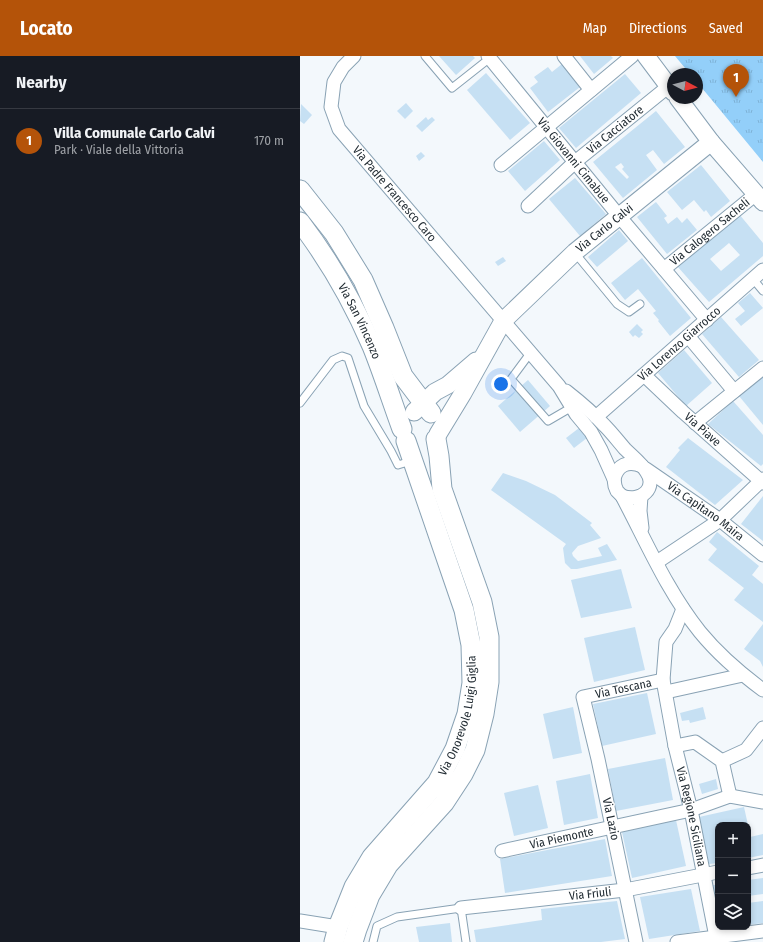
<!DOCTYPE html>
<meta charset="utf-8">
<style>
:root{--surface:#171b24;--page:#20242c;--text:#f1f3f6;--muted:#9ea1a6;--line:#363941;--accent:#b45309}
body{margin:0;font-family:"Fira Sans Condensed",sans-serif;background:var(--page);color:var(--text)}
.controls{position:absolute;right:12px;bottom:12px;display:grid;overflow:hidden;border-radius:8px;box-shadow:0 2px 6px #0003}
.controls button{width:36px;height:36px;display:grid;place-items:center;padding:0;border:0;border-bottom:1px solid var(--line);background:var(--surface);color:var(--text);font:20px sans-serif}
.compass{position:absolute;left:367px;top:12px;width:36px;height:36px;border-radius:50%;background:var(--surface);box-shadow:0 2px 6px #0003;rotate:97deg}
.you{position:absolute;left:201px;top:328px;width:14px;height:14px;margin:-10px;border:3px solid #fff;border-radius:50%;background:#1a73e8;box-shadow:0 0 0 6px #1a73e833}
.badge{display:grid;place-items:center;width:26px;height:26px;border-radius:50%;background:var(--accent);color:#fff;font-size:13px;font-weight:700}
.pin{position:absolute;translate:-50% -33px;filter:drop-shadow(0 1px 2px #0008)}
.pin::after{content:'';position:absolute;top:21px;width:14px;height:12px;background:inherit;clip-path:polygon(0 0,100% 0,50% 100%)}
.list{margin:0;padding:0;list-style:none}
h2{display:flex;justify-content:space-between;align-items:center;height:52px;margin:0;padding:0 16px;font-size:17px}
h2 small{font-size:13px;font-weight:400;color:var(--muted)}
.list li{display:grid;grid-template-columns:26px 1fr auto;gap:12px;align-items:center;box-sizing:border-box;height:64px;padding:0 16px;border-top:1px solid var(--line)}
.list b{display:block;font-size:15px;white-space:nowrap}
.list p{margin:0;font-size:13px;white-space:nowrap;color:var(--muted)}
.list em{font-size:13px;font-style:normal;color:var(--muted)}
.icon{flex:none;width:22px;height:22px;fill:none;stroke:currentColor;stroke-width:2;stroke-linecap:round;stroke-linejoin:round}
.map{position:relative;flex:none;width:463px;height:886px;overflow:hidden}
header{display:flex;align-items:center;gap:24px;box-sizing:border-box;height:56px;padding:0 20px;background:var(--accent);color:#fff}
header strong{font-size:19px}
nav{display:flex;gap:22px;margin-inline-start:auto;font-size:14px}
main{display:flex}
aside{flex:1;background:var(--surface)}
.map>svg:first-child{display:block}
.park{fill:url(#park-tufts)}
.building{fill:#c6e0f3;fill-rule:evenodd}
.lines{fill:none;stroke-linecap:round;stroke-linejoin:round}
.service-casing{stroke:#89a2b4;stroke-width:9}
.minor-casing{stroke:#89a2b4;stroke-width:15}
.tertiary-casing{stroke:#89a2b4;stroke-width:19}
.secondary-casing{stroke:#89a2b4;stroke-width:21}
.service{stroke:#fff;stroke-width:7}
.minor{stroke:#fff;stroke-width:13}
.tertiary{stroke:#fff;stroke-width:17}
.secondary{stroke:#fff;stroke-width:19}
.labels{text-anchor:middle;stroke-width:3;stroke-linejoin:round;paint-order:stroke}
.street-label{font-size:12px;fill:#232d34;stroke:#fff}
</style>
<header>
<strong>Locato</strong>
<nav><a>Map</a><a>Directions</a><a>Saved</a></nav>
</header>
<main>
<aside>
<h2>Nearby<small></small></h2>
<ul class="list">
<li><span class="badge">1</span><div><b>Villa Comunale Carlo Calvi</b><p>Park · Viale della Vittoria</p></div><em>170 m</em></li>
</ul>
</aside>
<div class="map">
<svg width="463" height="886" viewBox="0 0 463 886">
<defs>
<pattern id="park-tufts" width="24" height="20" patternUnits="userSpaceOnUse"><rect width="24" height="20" fill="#93cff9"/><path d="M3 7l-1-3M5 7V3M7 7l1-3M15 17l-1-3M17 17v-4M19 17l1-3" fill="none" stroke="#7eb2d6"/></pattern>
</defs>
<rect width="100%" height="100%" fill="#f3f8fc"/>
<polygon class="park" points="375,0 463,0 463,106 397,26 397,18 390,18"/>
<g class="building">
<polygon points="139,0 173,0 175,2 156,19"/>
<polygon points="280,0 311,0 313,2 294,18"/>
<polygon points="262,8 280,31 248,56 230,32 238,26 234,21 248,11 252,16"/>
<polygon points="186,17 230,67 210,84 167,34"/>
<polygon points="325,18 341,37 276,92 259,72"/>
<polygon points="106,47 113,55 105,63 97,55"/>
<polygon points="1,48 12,59 4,68 0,65"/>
<path d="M356,55L385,91L364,108L353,94L346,99L357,114L323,142L293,106ZM321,107L324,111L322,113L329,121L327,123L315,111Z"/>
<polygon points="126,61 128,64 132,61 135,64 122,76 116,70"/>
<polygon points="244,85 260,104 225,135 208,115"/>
<polygon points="121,96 125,100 119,105 116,100"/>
<polygon points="401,109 430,145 411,161 406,154 404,156 394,144 382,154 367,136"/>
<polygon points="275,122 306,158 280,180 249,143"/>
<polygon points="356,146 367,160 364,162 368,168 377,161 382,167 387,162 397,174 367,198 337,161"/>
<path d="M439,158L463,187V200L409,246L377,210ZM429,187L440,199L421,215L410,203Z"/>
<polygon points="319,174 328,185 297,211 288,201"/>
<polygon points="203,201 206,205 198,210 195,206"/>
<polygon points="342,202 391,262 370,280 358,265 359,264 353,257 356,255 338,233 325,244 311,227"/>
<polygon points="450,237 463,252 441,270 435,263 445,255 438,247"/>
<polygon points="421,261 459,304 439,321 402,278"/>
<polygon points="337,268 343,274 341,276 343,278 339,282 335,279 333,281 329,276"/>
<polygon points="384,294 412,327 386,350 358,317"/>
<polygon points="463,319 463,369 439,340"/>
<polygon points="228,324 250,350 220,376 198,350"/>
<polygon points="433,345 463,379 463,408 461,410 408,368"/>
<polygon points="279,372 287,382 274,392 266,382"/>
<polygon points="388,382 443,424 415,449 366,411 380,394 378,392"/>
<polygon points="203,417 226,425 255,439 292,467 290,469 301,482 278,490 272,497 273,500 278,505 302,500 298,492 307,488 317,504 277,513 271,513 265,507 263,492 266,488 191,434"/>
<polygon points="463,440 463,485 441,468"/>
<polygon points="417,476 459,510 452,519 463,528 463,566 434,544 444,532 408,504 417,493 409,486"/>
<polygon points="321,513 332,552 281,562 271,524"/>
<polygon points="463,568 463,611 460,605 444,593"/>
<polygon points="335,571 345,614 294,626 284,582"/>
<polygon points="347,637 356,678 302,690 293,648"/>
<polygon points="273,651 282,697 253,703 243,658"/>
<polygon points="403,651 406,663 390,667 389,664 382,665 380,657"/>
<polygon points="365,702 373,744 316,755 308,713"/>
<polygon points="290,718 298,762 264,769 256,725"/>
<polygon points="416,723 418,733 402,738 399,728"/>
<polygon points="238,729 248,772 214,780 204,737"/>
<polygon points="444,751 448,769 418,769 418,807 409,808 399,761"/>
<polygon points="376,764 386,810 332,822 322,776"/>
<polygon points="448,773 450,781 463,778 463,799 448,802"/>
<polygon points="305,783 312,820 205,837 200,803"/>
<polygon points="463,822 463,838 448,840 448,824"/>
<polygon points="413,829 418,829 418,848 417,848"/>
<polygon points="391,833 400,875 349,883 340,841"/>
<polygon points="317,845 325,883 301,886 176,886 174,874 242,864 241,853"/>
<polygon points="463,845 463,867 448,869 448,847"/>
<polygon points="150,867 152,886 119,886 116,871"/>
</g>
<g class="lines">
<defs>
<g id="service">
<polyline points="125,0 152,32 190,2"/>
<polyline points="275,197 317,248 329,256 340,248"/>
<polyline points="453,223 463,235"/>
<polyline points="231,296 211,323 248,365 272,351"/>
<polyline points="0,347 33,304 42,300 48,302 64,350 91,395 98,409 111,405"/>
<polyline points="73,886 77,870 97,861 161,852 166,886"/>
</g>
<g id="minor">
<path id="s1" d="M54,0L43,11L34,26L31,51L39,73L259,330L276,358L291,376L301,394L314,423L315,430L317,435L322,440C346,485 367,535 400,576C418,598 440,617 463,634"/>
<path id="s2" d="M188,0L319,160L407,264"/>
<polyline points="264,0 291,34"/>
<polyline points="201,109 332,0"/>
<path id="s3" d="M228,150L275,106L369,30"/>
<path id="s4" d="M364,213L456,138"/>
<polyline points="388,280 434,335"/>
<path id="s5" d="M344,319L383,356L463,427"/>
<path d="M266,335C280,346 293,357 305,370C312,377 318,385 325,393C332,400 341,407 346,415C358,432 341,447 322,440"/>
<path id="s6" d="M296,361L463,214"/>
<polyline points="395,367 463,312"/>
<path id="s7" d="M346,413L420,464L463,499"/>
<path d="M314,423C317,409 328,404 342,410"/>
<polyline points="341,440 340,455 342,472"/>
<polyline points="357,506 420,464 463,423"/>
<path id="s8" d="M383,553L375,573L366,586L363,624L375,690L391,754L417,886"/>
<polyline points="366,636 443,619"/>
<polyline points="422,705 446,694 463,672"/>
<polyline points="430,740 463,746"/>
<path id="s9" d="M202,795L391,754L430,740L422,705L395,686L375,690"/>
<polyline points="448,812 463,809"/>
<path id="s10" d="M161,852L325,834L418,816"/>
<polyline points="0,865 38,871"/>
<path id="s11" d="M336,886L298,703L283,641L363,624"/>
<polyline points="377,886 463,875"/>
</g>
<g id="tertiary">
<polyline points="346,0 373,36"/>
<polyline points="378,42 411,86 463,146"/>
<polyline points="114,356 135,336 148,329 176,305"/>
<path id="s12" d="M138,378L163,337L203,265L275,196L411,86"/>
</g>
<g id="secondary">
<polyline points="0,134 34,177 63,224 84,272 103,320 131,357"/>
<path id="s13" d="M0,166C29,204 53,246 72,290C83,317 92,346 102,373"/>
<path id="s14" d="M34,886L38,871L54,831L72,801L137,727L155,693L167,658L172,627L171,589L164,554L106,385"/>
<polyline points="53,886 57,873 70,839 88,809 144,747 163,718 175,694 184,658 189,626 189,581 182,546 142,433 139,400 136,383"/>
</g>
</defs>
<use href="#service" class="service-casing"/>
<use href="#minor" class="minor-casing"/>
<use href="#tertiary" class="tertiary-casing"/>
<use href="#secondary" class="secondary-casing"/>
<use href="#service" class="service"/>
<use href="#minor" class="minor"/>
<use href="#tertiary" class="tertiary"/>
<use href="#secondary" class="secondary"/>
</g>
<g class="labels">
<g class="street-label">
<text dy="4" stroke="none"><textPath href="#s3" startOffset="116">Via Cacciatore</textPath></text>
<text dy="4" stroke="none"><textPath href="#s2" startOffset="135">Via Giovanni Cimabue</textPath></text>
<text dy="4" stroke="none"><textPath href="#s1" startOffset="167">Via Padre Francesco Caro</textPath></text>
<text dy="4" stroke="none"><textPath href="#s12" startOffset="268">Via Carlo Calvi</textPath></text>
<text dy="4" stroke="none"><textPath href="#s4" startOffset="59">Via Calogero Sacheli</textPath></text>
<text dy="4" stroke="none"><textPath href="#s13" startOffset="116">Via San Vincenzo</textPath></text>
<text dy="4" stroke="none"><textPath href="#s6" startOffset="111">Via Lorenzo Giarrocco</textPath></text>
<text dy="4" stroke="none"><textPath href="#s5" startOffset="80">Via Piave</textPath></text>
<text dy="4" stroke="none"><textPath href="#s7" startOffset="73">Via Capitano Maira</textPath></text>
<text dy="4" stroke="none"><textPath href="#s11" startOffset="292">Via Toscana</textPath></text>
<text dy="4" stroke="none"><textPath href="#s14" startOffset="264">Via Onorevole Luigi Giglia</textPath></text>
<text dy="4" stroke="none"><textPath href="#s8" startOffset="215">Via Regione Siciliana</textPath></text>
<text transform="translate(311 763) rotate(78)" y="4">Via Lazio</text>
<text dy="4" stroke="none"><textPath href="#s9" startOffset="61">Via Piemonte</textPath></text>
<text dy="4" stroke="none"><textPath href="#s10" startOffset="130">Via Friuli</textPath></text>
</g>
</g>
</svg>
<div class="controls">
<button>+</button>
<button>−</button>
<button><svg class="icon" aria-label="layers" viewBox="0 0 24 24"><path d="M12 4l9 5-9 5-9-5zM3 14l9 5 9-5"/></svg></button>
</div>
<svg class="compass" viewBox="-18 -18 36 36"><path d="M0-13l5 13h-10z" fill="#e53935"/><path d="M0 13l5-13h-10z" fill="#9ea1a6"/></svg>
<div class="you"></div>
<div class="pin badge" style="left:436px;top:41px">1</div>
</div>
</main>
